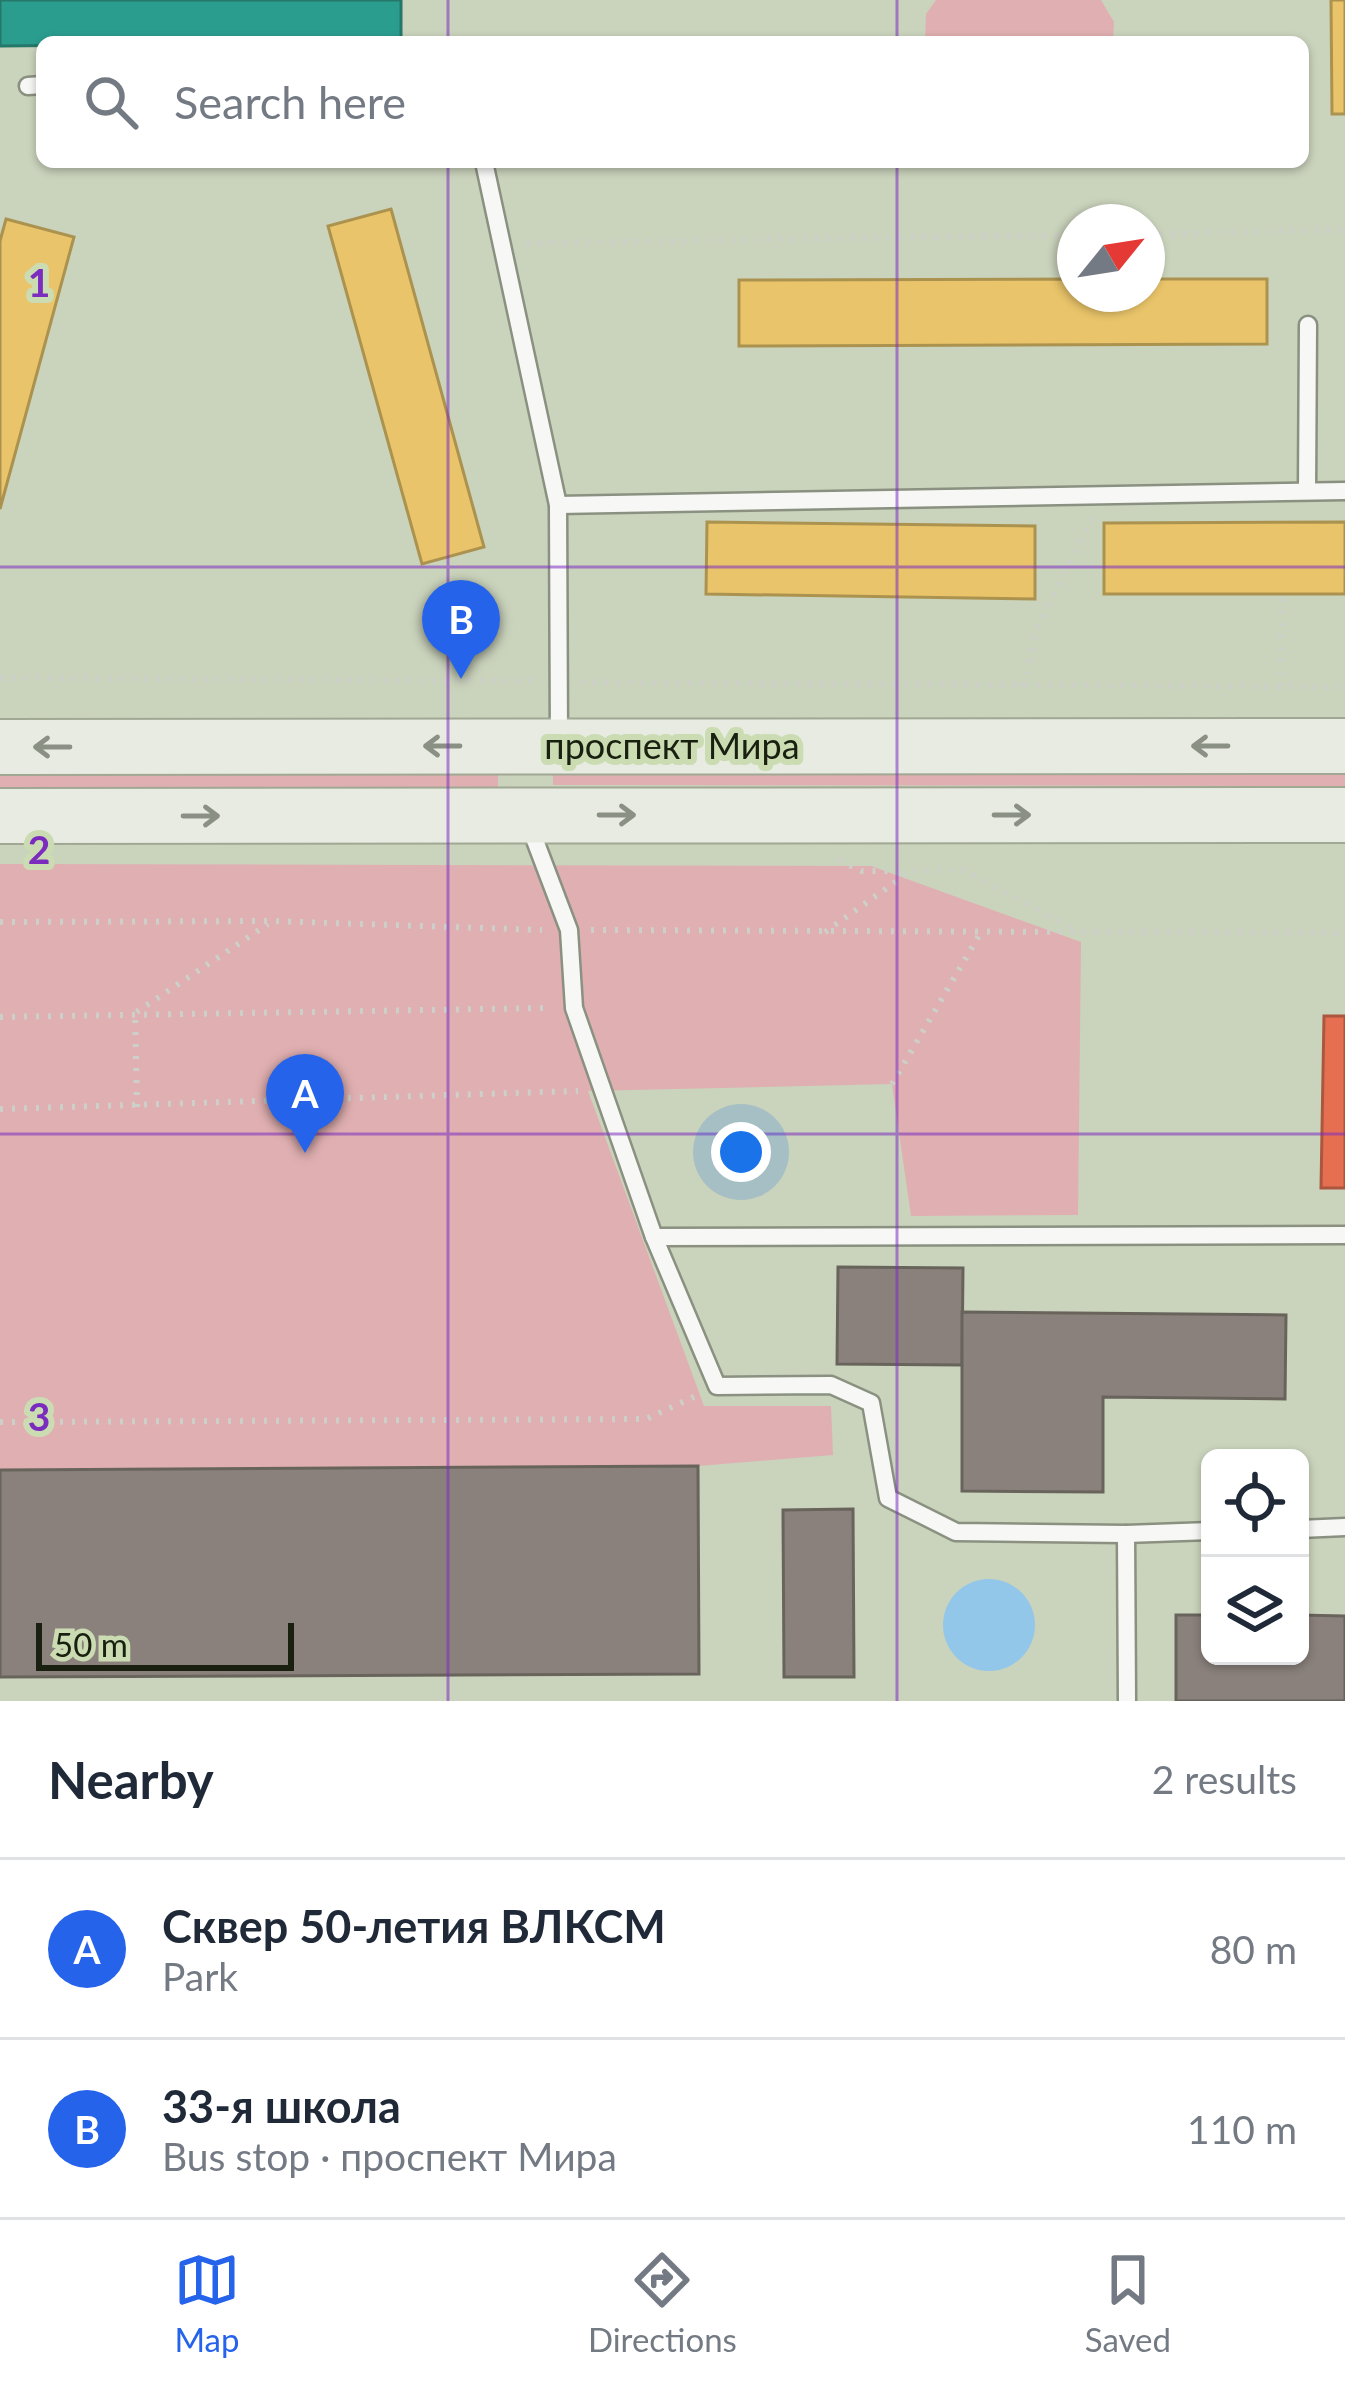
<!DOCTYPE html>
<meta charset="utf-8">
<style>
:root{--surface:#fff;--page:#f6f6f7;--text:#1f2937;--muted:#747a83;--line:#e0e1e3;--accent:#2563eb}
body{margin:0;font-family:Lato,sans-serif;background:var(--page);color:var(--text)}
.controls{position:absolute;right:36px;bottom:36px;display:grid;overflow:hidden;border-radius:18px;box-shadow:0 3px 9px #0004}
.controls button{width:108px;height:108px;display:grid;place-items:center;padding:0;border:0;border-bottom:3px solid var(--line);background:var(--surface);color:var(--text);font:60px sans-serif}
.compass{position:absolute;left:1057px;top:204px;width:108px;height:108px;border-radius:50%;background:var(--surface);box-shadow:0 3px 9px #0004;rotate:60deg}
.scale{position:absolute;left:36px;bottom:30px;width:258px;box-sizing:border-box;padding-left:12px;border:6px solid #1a2010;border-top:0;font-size:33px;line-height:42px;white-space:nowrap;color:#1a2010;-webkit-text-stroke:9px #cbdcb3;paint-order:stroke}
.you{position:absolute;left:741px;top:1152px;width:42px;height:42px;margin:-30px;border:9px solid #fff;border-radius:50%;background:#1a73e8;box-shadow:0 0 0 18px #1a73e833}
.badge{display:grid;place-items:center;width:78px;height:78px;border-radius:50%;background:var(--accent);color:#fff;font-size:39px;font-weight:700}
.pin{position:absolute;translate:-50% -99px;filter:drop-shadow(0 3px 6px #0008)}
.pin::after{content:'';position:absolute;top:63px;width:42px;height:36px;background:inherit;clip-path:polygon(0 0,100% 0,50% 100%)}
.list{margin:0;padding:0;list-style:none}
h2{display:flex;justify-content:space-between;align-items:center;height:156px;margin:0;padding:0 48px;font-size:51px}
h2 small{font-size:39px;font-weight:400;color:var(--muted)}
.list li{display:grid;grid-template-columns:78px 1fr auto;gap:36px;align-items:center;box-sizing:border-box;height:180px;padding:0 48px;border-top:3px solid var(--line)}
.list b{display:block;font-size:45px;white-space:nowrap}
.list p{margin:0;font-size:39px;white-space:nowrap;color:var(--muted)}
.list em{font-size:39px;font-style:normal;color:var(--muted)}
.icon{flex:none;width:66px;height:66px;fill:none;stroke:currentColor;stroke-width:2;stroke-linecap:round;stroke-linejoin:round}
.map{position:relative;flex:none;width:1345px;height:1701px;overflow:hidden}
.search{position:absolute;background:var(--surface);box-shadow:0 3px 9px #0004;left:36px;right:36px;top:36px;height:132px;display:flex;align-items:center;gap:30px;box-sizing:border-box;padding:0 42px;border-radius:18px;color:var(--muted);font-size:45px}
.sheet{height:516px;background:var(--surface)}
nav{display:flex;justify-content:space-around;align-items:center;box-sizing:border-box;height:168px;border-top:3px solid var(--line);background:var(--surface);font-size:33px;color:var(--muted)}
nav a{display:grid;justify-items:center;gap:6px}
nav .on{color:var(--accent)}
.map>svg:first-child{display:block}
.green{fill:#e0afb1}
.water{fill:#93c7ea}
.homes{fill:#e9c46a;stroke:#ab934f;stroke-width:3}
.shops{fill:#e76f51;stroke:#aa573e;stroke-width:3}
.schools{fill:#2a9d8f;stroke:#257869;stroke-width:3}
.industry{fill:#8a817c;stroke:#68645c;stroke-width:3}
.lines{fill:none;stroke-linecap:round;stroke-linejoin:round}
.lane-casing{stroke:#8a9180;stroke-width:21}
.primary-casing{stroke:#a0a893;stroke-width:58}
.path{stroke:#cdd0c9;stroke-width:6;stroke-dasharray:3 9;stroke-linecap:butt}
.lane{stroke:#f7f8f5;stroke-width:16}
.primary{stroke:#e8ebe2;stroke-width:54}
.oneway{stroke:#8b9084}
.grid{fill:none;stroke:#7b2cbf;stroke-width:3;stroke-opacity:0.55}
.labels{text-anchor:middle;stroke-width:12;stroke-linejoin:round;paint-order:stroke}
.street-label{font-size:36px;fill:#1a2010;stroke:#cbdcb3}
.grid-label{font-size:39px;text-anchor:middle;font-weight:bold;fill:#7b2cbf;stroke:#cbdcb3;stroke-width:12;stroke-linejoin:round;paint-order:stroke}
</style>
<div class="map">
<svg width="1345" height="1701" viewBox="0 0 1345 1701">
<rect width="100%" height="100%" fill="#cad3bc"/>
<g class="green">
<polygon points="936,0 1101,0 1114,22 1113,42 925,42 926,14"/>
<polygon points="553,771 1345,772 1345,786 553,785"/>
<rect x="0" y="774" width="498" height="16"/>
<polygon points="0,864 871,866 1081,942 1078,1215 911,1216 892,1084 588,1091 704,1406 831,1406 833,1455 698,1466 0,1470"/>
</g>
<circle class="water" cx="989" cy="1625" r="46"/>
<g class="homes">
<polygon points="1331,0 1345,0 1345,114 1332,114"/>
<polygon points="391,209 484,547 422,564 328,226"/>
<polygon points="6,219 74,237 0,509 0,241"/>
<polygon points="1075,279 1075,294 1147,294 1147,279 1267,279 1267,344 739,346 739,280"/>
<polygon points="707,522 1035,526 1035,599 706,594"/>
<polygon points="1345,522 1345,594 1104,594 1104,523"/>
</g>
<polygon class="shops" points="1324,1016 1345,1016 1345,1188 1321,1188"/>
<polygon class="schools" points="0,0 401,0 401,42 0,46"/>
<g class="industry">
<polygon points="838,1267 963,1268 962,1365 837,1364"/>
<polygon points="962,1312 1286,1315 1285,1399 1103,1397 1103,1492 962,1491"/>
<polygon points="698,1466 699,1674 0,1677 0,1470"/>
<polygon points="853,1509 854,1677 784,1677 783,1510"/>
<polygon points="1176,1615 1210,1615 1210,1656 1300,1656 1300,1615 1345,1616 1345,1701 1176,1701"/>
</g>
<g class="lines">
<defs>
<g id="lane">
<polyline points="28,86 42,85"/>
<polyline points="484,162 558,505 559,741"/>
<polyline points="1307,491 1308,325"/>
<polyline points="558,505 1345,491"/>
<polyline points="528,822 569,930 574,1008 654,1237 717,1386 831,1385 871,1403 888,1498 956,1532 1126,1534"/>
<polyline points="654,1237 1345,1235"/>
<polyline points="1300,1529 1345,1527"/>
<polyline points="1127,1701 1126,1534 1210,1531"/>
</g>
<g id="primary">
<polyline points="0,747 1345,746"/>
<polyline points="0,816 1345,815"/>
</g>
</defs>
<use href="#lane" class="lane-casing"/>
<use href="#primary" class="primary-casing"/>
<g class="path">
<polyline points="1147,234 1345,230"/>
<polyline points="527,243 1075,235"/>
<polyline points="0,678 537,681"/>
<polyline points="581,682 1345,687"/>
<polyline points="1023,686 1037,629 1092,519"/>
<polyline points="1280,686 1282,594"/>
<polyline points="839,860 862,871 907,871"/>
<polyline points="0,922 272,921 542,930"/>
<polyline points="591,930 1345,933"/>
<polyline points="825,932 911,871 964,870 1076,931"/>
<polyline points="0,1017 548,1008"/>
<polyline points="892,1084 981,932"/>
<polyline points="137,1107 135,1013 268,924"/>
<polyline points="0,1109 578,1091"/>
<polyline points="0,1422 646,1419 698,1395"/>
</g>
<use href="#lane" class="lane"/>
<use href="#primary" class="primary"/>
</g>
<defs><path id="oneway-shaft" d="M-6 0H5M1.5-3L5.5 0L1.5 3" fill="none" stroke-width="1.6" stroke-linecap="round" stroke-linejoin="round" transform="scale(3)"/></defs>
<g class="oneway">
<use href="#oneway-shaft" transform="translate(442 746) rotate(180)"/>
<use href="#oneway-shaft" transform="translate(1210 746) rotate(180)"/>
<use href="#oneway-shaft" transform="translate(52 747) rotate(180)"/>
<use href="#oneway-shaft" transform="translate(617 815)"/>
<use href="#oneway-shaft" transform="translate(1012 815)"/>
<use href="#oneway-shaft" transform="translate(201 816)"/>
</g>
<path class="grid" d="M448,0V42M897,0V42M448,162V1701M897,162V1701M0,567H1345M0,1134H1345"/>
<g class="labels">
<g class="street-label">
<text x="672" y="759">проспект Мира</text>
</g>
</g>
<g class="grid-label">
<text x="39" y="297">1</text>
<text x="39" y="864">2</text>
<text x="39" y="1431">3</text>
</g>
</svg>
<div class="controls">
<button><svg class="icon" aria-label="locate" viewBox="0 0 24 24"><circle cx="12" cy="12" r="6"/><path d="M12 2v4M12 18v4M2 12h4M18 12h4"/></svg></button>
<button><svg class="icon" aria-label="layers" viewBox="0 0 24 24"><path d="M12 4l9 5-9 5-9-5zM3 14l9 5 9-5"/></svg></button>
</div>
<svg class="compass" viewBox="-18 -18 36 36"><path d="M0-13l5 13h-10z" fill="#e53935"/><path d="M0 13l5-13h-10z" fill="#747a83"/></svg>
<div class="scale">50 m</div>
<div class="you"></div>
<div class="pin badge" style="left:305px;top:1153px">A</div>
<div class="pin badge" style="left:461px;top:679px">B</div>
<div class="search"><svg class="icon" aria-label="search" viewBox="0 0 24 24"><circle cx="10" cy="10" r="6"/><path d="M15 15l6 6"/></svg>Search here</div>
</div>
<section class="sheet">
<h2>Nearby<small>2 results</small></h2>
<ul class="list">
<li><span class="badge">A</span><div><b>Сквер 50-летия ВЛКСМ</b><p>Park</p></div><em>80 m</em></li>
<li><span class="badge">B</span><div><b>33-я школа</b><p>Bus stop · проспект Мира</p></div><em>110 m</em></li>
</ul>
</section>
<nav>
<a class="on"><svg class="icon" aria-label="map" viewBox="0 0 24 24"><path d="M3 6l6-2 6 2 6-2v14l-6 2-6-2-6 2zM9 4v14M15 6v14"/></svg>Map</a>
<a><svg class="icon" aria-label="directions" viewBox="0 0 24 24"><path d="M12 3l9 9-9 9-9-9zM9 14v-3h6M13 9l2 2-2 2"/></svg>Directions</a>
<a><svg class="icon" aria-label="saved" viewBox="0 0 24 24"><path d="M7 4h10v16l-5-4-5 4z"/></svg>Saved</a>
</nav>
